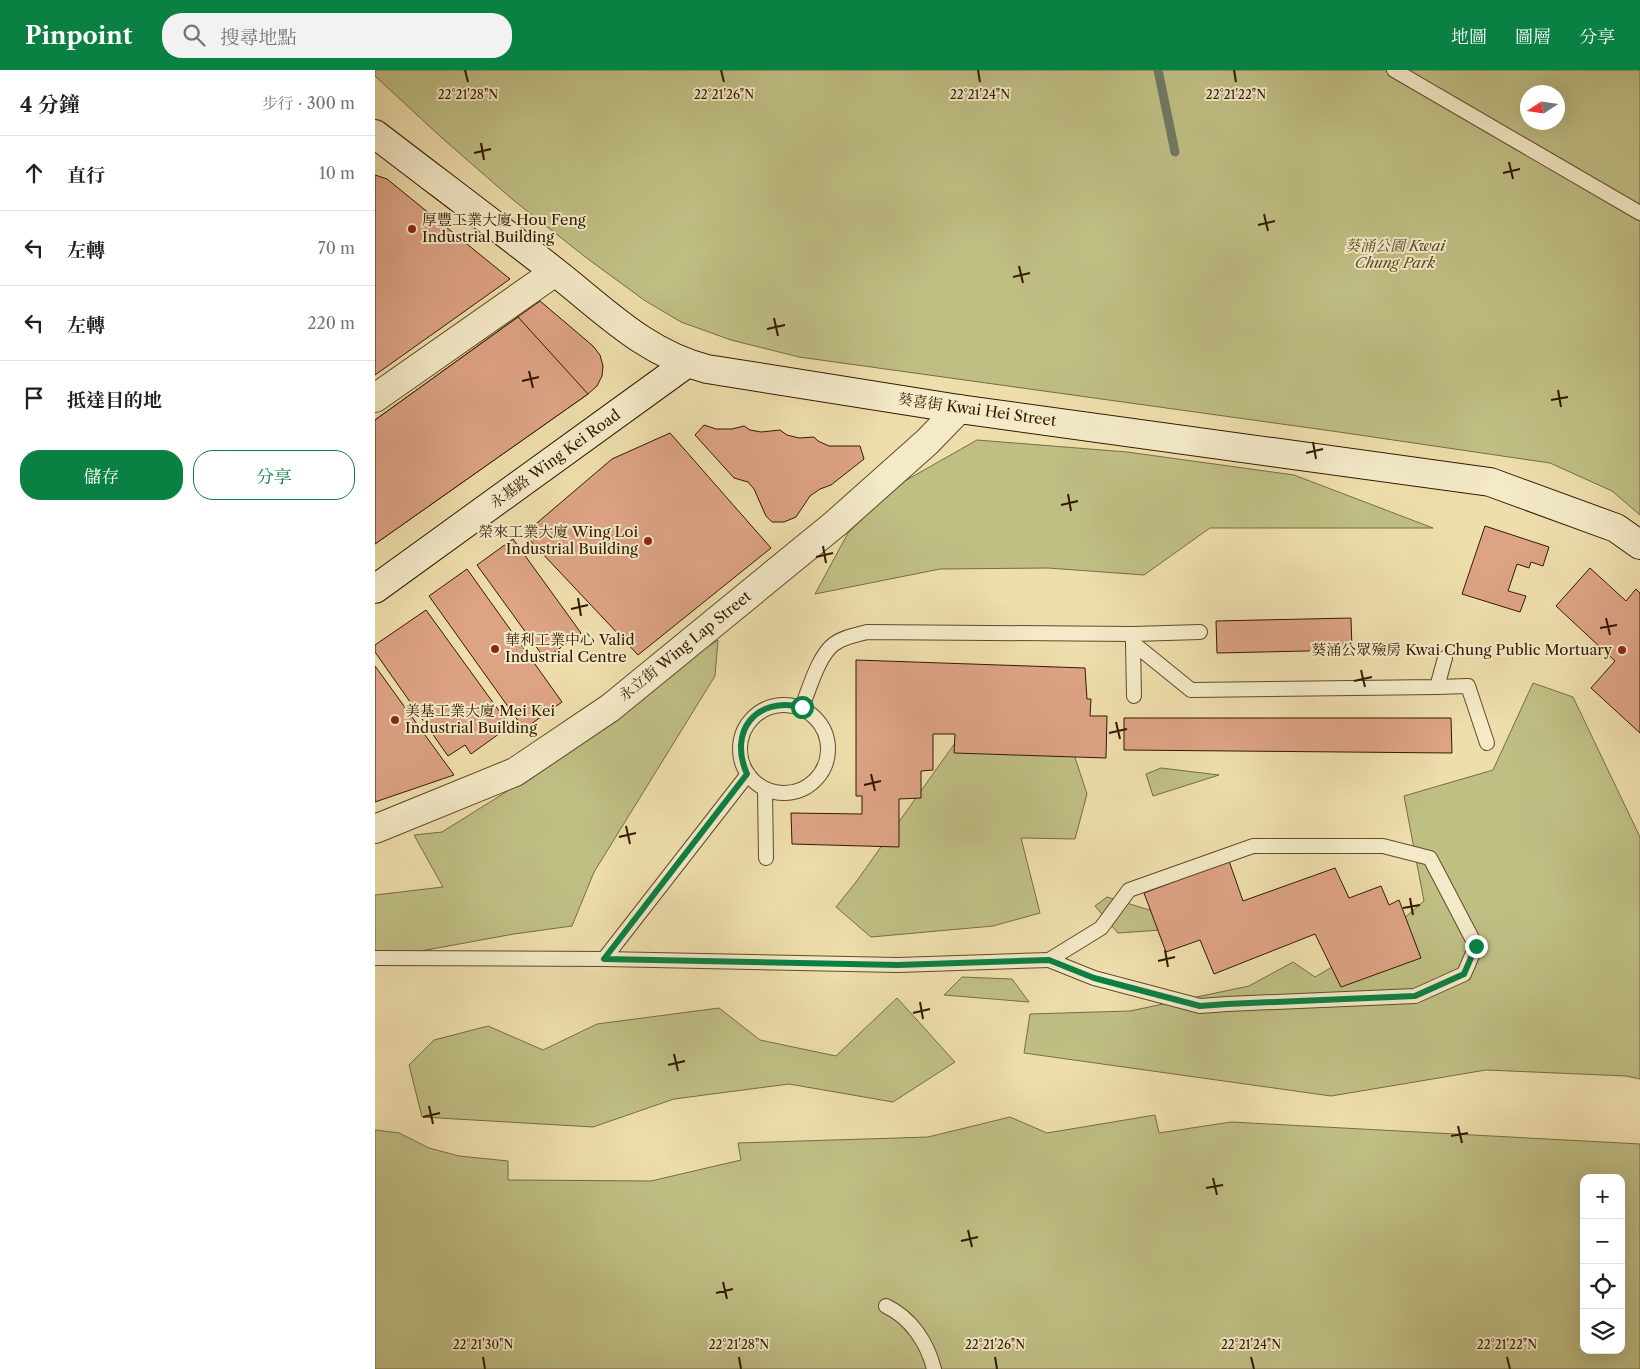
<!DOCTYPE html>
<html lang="zh-TW">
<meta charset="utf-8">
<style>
:root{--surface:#fff;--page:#f2f2f2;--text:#202124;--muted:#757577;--line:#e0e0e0;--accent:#0b8043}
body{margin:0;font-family:"Libre Caslon Text","Noto Serif TC",serif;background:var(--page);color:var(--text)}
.controls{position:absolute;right:15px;bottom:15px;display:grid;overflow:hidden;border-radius:10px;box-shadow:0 5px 20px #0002}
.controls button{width:45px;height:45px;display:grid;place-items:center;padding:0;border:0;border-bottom:1px solid var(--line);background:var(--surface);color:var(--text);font:25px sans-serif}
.compass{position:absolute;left:1145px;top:15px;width:45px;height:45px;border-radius:50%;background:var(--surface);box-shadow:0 5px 20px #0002;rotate:258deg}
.stop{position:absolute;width:15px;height:15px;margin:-11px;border:4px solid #0b8043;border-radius:50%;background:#fff}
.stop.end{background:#0b8043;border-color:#fff;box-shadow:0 1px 5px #0008}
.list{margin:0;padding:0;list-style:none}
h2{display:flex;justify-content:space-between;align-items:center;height:65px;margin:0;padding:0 20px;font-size:21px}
h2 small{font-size:16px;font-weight:400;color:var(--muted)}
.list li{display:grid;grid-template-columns:32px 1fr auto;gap:15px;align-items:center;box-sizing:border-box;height:75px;padding:0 20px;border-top:1px solid var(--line)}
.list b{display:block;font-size:19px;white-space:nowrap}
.list em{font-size:16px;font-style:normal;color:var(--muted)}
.actions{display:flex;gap:10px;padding:15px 20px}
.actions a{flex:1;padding:11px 0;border:1px solid var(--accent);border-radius:20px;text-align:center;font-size:18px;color:var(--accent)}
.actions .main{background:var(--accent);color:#fff}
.icon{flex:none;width:28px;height:28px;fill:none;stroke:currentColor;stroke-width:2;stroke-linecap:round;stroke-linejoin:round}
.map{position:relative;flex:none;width:1265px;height:1299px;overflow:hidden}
header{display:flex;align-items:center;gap:30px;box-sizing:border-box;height:70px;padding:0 25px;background:var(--accent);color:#fff}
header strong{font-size:24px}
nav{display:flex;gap:28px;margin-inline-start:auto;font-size:18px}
.search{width:350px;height:45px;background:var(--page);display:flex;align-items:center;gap:12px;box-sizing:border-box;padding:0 18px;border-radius:20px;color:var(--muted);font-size:19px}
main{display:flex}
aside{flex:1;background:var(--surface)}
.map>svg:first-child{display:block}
.green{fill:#bfbf84;stroke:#796c42;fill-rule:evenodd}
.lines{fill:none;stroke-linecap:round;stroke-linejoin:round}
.stream{stroke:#707b65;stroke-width:9}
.building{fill:#dda385;stroke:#331900}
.lane-casing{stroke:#624a2b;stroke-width:16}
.street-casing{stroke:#624a2b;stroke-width:30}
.secondary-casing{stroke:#331900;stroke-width:30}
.lane{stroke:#f4eac8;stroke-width:14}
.street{stroke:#f4eac8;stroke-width:28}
.secondary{stroke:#f4eac8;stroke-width:28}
.route{stroke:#0b8043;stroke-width:6}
.ticks{fill:none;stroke:#331900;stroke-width:2}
.poi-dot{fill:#8f2418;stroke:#f4eac8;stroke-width:2}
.labels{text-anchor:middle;stroke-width:4;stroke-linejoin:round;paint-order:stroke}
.poi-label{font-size:15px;fill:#331900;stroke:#f4eac8;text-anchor:start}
.park-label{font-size:15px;font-style:italic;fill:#5d4b28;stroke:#f4eac8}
.street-label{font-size:15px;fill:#331900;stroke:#f4eac8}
.ticks-label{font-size:12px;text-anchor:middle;fill:#331900;stroke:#f4eac8;stroke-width:4;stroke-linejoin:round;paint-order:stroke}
</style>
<header>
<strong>Pinpoint</strong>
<div class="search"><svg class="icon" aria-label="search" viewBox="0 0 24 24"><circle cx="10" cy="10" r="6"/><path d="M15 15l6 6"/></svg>搜尋地點</div>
<nav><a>地圖</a><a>圖層</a><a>分享</a></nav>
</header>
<main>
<aside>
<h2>4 分鐘<small>步行 · 300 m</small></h2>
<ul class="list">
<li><svg class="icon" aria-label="ahead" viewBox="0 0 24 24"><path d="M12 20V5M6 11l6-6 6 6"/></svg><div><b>直行</b></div><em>10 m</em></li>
<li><svg class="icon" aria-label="left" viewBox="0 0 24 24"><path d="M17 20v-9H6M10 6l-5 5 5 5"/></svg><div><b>左轉</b></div><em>70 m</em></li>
<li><svg class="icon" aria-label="left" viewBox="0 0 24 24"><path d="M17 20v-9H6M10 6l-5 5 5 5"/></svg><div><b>左轉</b></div><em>220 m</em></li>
<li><svg class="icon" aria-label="arrive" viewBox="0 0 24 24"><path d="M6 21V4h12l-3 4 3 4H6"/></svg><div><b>抵達目的地</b></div></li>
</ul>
<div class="actions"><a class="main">儲存</a><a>分享</a></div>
</aside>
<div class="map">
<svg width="1265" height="1299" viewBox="0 0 1265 1299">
<rect width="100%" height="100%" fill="#eedeab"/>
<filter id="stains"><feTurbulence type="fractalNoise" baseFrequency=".004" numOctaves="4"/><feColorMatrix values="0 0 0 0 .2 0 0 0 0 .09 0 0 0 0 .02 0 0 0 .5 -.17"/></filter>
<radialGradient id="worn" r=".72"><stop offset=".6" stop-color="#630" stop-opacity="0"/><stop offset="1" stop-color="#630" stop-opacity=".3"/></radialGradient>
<g class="green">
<path d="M0,0H1265V445L1237,421L1175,393L957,361L424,287L356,270L306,252L269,230L213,189L137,129L67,68L0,6ZM1152,22H1182V52H1152Z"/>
<polygon points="602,370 752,382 919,405 1058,458 835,458 769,505 673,498 565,499 440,524 473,463 521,416"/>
<polygon points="343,570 340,606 219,802 197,856 139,864 13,887 0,880 0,825 68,817 39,765 67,762 147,712 259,625"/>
<polygon points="1158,613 1198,627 1265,767 1265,1009 1251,1006 1111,1000 956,1026 649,983 655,944 755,941 874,916 918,892 940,907 1005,869 1049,831 1029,726 1118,700"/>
<polygon points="605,638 687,648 712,724 700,769 646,768 665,843 618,856 496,867 461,837 481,812"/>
<polygon points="786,698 844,705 778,726 771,704"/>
<polygon points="732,827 830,857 743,863 720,836"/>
<polygon points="587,907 637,909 654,932 569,925"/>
<polygon points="522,928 580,992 518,1032 414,1014 299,1029 218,1057 47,1047 34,995 59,970 113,956 168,980 222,954 344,938 385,970 461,986"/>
<path d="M780,1045L784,1063L856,1052L1265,1074V1299H0V1060L24,1063L54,1078L84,1086L133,1091V1110L276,1111L366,1090L363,1073L553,1067L635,1047L672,1063ZM1209,1108H1246V1280H1209Z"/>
</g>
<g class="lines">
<polyline class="stream" points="783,0 800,82"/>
</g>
<g class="building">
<polygon points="0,105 12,109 135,209 0,305"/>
<polygon points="165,231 218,276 225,285 228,296 227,306 222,316 213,324 0,474 0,350"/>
<polygon points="143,247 213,324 0,474 0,350"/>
<polygon points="329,355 341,359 357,359 369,356 375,360 386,362 405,360 412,365 424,368 439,367 443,371 454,376 485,376 489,389 456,415 445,419 435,426 421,447 409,452 397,452 391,446 379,419 373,412 359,408 320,365"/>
<polygon points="295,363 396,478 263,585 149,464 237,389"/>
<polygon points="1110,456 1174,477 1168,496 1156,492 1154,498 1142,494 1133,521 1151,526 1145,542 1087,524"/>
<polygon points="138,469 206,563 170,589 102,495"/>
<polygon points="1215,498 1251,531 1261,519 1265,523 1265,663 1216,618 1240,591 1181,536"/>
<polygon points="92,499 187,632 149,659 54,526"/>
<polygon points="51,540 135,656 96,684 90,675 73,686 0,582 0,575"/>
<polygon points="976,548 977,580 842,583 841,551"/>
<polygon points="481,590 710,598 712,629 716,629 715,646 732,646 731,688 579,683 580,664 558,664 558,700 546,701 546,728 524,729 524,777 417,774 416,743 487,744 487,726 481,726"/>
<polygon points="0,596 79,705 0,732"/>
<polygon points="749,648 1076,648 1077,683 749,680"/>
<polygon points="854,791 868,831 960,798 974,828 1006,816 1014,835 1024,830 1046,888 966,917 940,864 839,904 825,870 791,882 769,823"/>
</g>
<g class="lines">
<defs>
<g id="lane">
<polyline points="1019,0 1265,143"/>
<polyline points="758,564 825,562"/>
<polyline points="758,573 759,626"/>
<polyline points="1062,617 1093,616 1112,673"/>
<circle cx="409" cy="679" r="44"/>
<path d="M427,637C434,620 443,586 459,574C468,567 481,565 492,562L758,564V573L816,620L1062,617L1070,588"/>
<polyline points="390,719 391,788"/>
<polygon points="878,776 1008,776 1055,788 1101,876 1089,904 1040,926 852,934 825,936 719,908 674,890 726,858 754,820"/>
<polyline points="0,888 229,889 523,895 674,890"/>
<polyline points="229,889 373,704"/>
<path d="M511,1236C536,1248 552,1272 559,1299"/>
</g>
<g id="street">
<polyline points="0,328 180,202"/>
<polyline points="0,759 140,702 235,638 460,454 552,372 584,339"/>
</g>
<g id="secondary">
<path d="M0,64C60,110 120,155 179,201C228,239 269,283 332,299L584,339L1115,412L1241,458L1265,475"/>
<polyline points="0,519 311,294"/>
</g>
</defs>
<use href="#lane" class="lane-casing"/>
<use href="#street" class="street-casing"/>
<use href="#secondary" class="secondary-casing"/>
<use href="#lane" class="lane"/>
<use href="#street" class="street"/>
<use href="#secondary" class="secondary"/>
</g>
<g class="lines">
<path class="route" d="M427,637C381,626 353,661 372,704L229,889L523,895L674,890L719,908L825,936L852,934L1040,926L1089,904L1101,876"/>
</g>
<path class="ticks" d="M90,0L93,12M346,0L349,12M603,0L605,12M859,0L861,12M106,73L109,90M99,83L116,79M1134,92L1138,109M1128,103L1145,99M889,144L893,161M883,155L900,151M644,196L648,213M638,207L655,203M399,248L403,266M392,259L410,255M154,301L158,318M147,311L164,307M1183,320L1186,337M1176,330L1193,327M938,372L941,389M931,383L948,379M693,424L696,441M686,435L703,431M448,476L451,493M441,487L458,483M203,528L206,546M196,539L213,535M1231,548L1235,565M1225,558L1242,555M986,600L990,617M979,611L997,607M741,652L745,669M734,663L752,659M496,704L500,721M489,715L506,711M251,756L255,774M244,767L261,763M1035,828L1038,845M1028,838L1045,835M790,880L793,897M783,891L800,887M545,932L548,949M538,943L555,939M299,984L303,1001M293,995L310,991M54,1036L58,1054M48,1047L65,1043M1083,1056L1087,1073M1076,1066L1093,1063M838,1108L842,1125M831,1118L848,1115M593,1160L597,1177M586,1171L603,1167M348,1212L352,1229M341,1223L358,1219M108,1287L110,1299M364,1287L366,1299M620,1287L622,1299M876,1287L879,1299M1132,1287L1135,1299"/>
<g class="poi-dot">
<circle cx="37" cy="159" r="5"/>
<circle cx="273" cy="471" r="5"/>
<circle cx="120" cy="579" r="5"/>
<circle cx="1247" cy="580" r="5"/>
<circle cx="20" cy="650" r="5"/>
</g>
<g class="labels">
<g class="poi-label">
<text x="47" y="155">厚豐工業大廈 Hou Feng<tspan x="47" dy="17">Industrial Building</tspan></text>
<text x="263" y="467" text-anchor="end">榮來工業大廈 Wing Loi<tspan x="263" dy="17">Industrial Building</tspan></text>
<text x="130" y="575">華利工業中心 Valid<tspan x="130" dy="17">Industrial Centre</tspan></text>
<text x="1237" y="585" text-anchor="end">葵涌公眾殮房 Kwai Chung Public Mortuary</text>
<text x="30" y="646">美基工業大廈 Mei Kei<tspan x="30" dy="17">Industrial Building</tspan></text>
</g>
<g class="park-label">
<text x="1020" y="181">葵涌公園 Kwai<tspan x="1020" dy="17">Chung Park</tspan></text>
</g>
<g class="street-label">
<text transform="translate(602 340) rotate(8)" y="5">葵喜街 Kwai Hei Street</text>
<text transform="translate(180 389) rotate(-36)" y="5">永基路 Wing Kei Road</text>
<text transform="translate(310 576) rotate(-39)" y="5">永立街 Wing Lap Street</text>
</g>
</g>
<g class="ticks-label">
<text x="93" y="29">22°21'28"N</text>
<text x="349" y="29">22°21'26"N</text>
<text x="605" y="29">22°21'24"N</text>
<text x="861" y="29">22°21'22"N</text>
<text x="108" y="1279">22°21'30"N</text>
<text x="364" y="1279">22°21'28"N</text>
<text x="620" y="1279">22°21'26"N</text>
<text x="876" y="1279">22°21'24"N</text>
<text x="1132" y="1279">22°21'22"N</text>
</g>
<rect width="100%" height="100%" filter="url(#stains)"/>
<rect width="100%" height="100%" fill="url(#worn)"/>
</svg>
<div class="controls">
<button>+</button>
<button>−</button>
<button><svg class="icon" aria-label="locate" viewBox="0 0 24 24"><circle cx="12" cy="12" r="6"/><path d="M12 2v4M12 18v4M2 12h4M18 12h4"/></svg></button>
<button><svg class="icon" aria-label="layers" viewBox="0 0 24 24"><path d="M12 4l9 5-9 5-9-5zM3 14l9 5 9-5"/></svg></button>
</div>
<svg class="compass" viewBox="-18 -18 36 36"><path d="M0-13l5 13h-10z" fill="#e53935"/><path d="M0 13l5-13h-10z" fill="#757577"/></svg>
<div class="stop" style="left:427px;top:637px"></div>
<div class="stop end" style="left:1101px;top:876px"></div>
</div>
</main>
